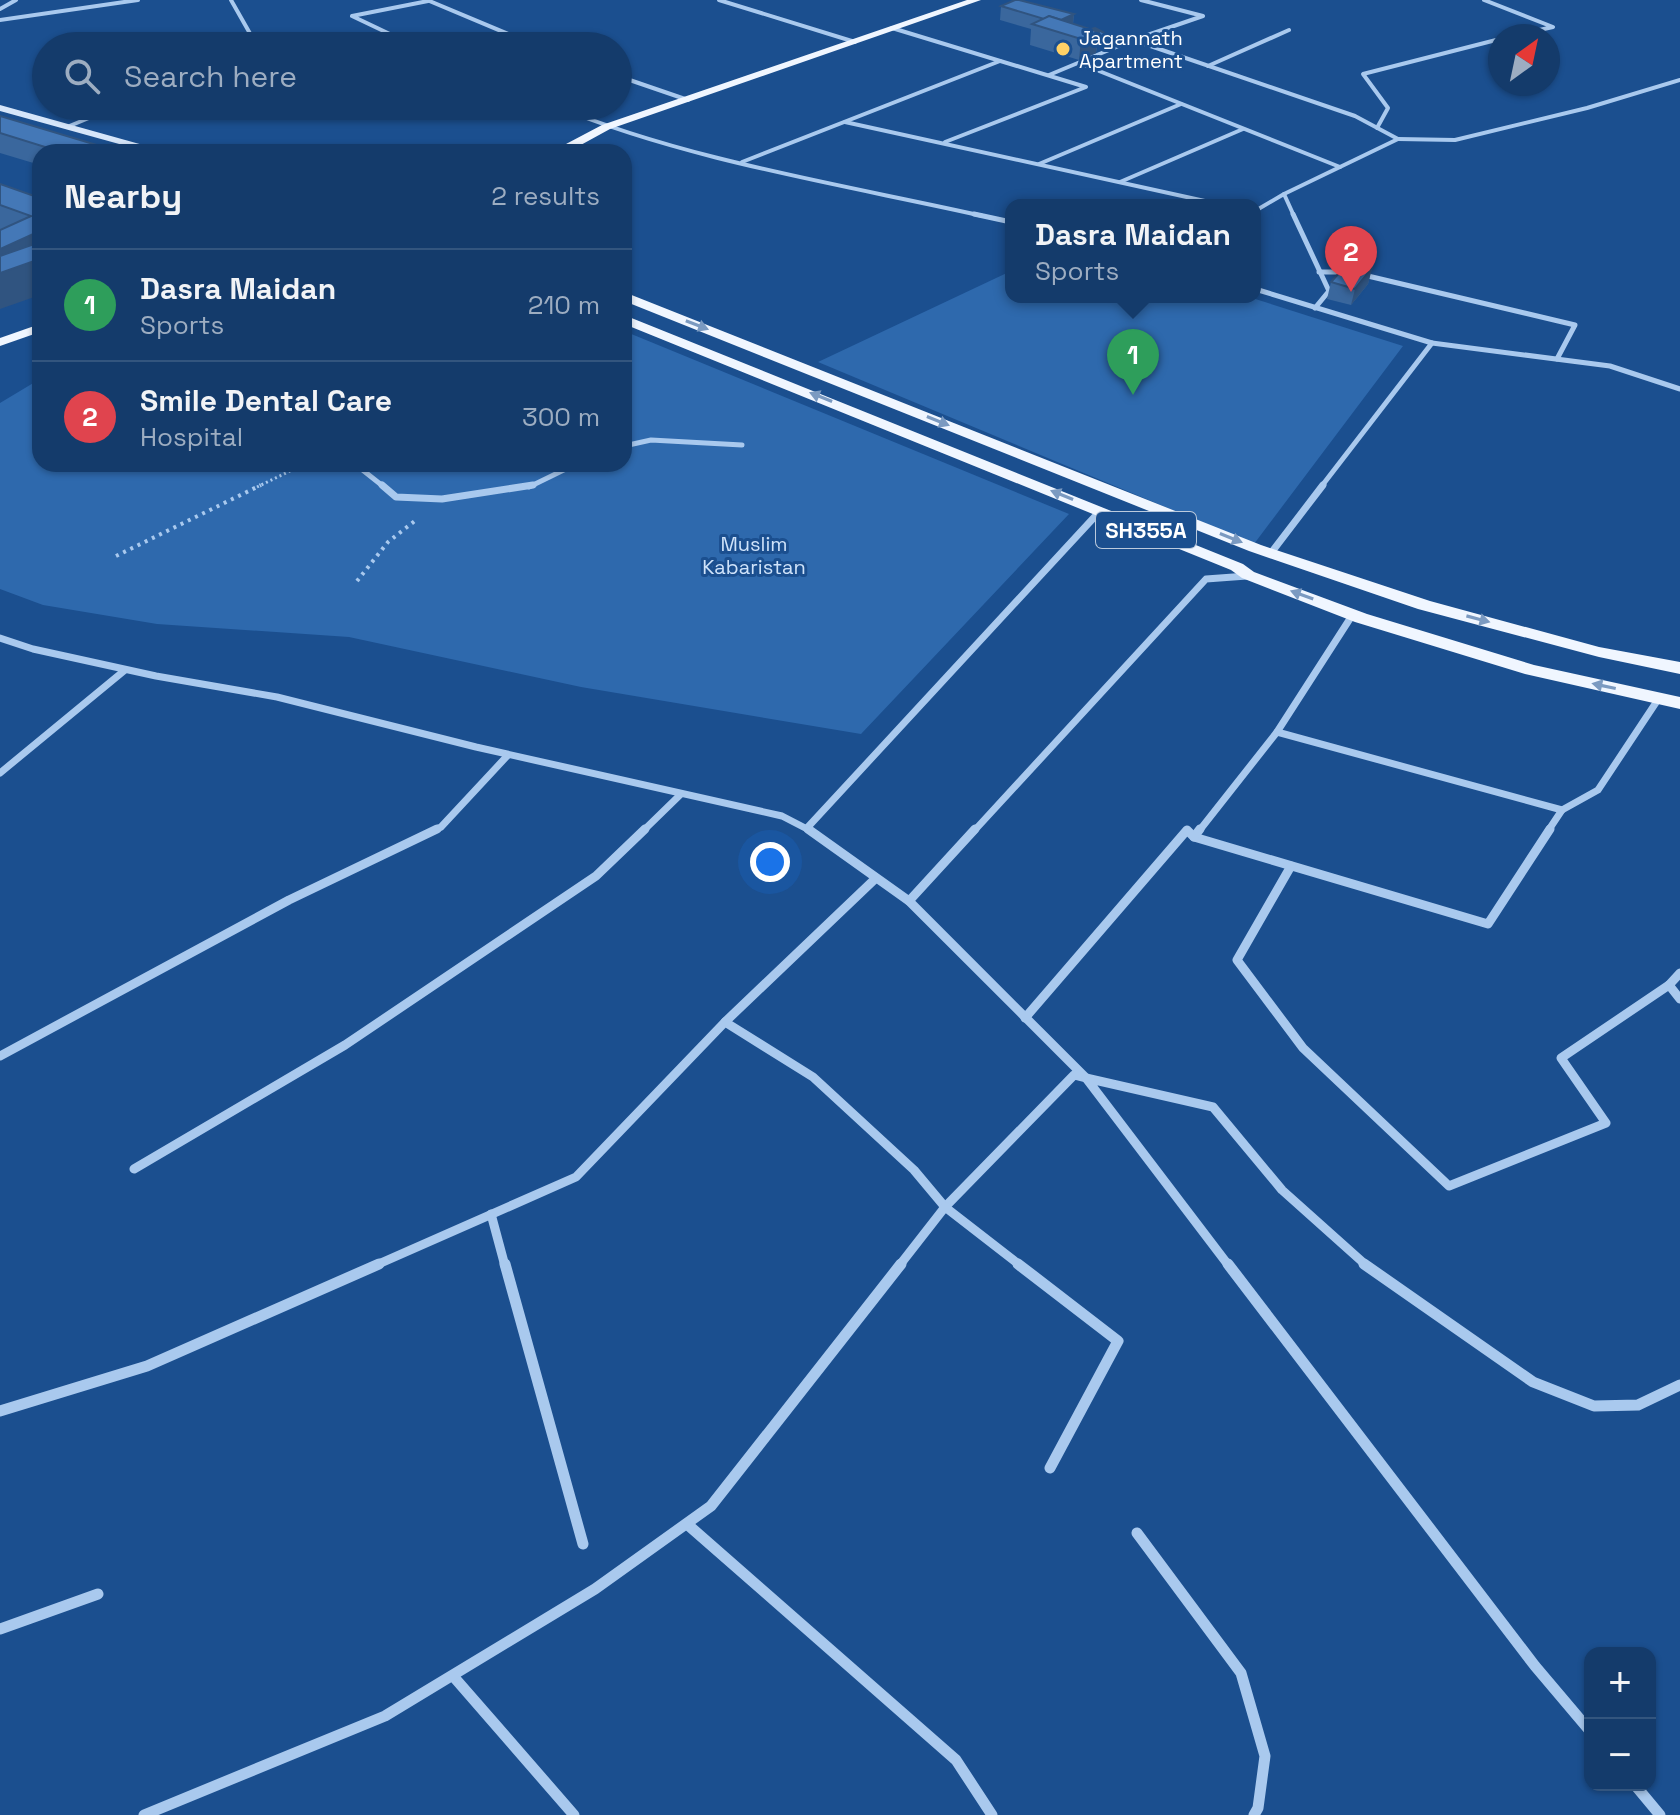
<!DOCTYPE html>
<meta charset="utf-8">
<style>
:root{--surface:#143b6b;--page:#1d4271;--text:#f1f3f6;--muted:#9dadc1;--line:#33557e;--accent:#90b9f0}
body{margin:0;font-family:"Space Grotesk",sans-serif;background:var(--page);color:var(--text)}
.controls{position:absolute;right:24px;bottom:24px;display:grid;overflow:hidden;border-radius:16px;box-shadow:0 2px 6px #0004}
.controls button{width:72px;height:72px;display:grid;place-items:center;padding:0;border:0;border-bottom:2px solid var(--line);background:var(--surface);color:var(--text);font:40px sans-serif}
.compass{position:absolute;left:1488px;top:24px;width:72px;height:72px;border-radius:50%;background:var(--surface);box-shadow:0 2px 6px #0004;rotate:33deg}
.you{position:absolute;left:770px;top:862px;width:28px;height:28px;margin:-20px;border:6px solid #fff;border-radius:50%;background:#1a73e8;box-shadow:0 0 0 12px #1a73e833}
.badge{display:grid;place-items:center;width:52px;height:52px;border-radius:50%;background:var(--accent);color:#fff;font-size:26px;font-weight:700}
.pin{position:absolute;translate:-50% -66px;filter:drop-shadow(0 2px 4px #0008)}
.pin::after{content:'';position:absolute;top:42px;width:28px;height:24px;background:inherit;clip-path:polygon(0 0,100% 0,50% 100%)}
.popup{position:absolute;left:1005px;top:199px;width:256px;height:104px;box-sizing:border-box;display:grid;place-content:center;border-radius:16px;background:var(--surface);filter:drop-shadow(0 2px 6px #0005);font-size:26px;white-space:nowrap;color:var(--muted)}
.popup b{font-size:30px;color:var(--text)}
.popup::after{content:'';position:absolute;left:50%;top:100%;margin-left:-16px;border:16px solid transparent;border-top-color:var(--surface)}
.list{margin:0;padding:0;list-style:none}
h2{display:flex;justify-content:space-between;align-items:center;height:104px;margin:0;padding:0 32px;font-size:34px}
h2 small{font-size:26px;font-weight:400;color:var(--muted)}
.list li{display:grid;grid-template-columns:52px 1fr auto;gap:24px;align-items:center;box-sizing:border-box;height:112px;padding:0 32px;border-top:2px solid var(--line)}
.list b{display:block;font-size:30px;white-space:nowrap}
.list p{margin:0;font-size:26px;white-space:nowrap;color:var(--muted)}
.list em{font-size:26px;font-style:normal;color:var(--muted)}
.icon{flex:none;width:44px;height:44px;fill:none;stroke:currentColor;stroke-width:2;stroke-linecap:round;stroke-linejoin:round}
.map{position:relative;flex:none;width:1680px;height:1815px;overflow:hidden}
.search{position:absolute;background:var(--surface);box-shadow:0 2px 6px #0004;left:32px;top:32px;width:600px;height:88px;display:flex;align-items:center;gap:20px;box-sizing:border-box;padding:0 28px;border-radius:44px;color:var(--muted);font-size:30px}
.panel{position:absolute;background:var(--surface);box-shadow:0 2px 6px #0004;left:32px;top:144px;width:600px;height:328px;border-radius:24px}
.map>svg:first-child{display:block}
.green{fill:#2e69ad}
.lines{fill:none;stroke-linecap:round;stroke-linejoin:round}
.path-far1{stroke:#a9c9ee;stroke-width:3;stroke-dasharray:2 3;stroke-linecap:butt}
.path{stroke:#a9c9ee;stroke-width:4;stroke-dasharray:3 5;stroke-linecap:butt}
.street-far4{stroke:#a9c9ee;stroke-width:4}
.street-far3{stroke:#a9c9ee;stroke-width:5}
.street-far2{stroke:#a9c9ee;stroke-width:7}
.street-far1{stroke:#a9c9ee;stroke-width:9}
.street{stroke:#a9c9ee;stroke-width:11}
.secondary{fill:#d6e6fa;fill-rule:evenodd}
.primary{fill:#f0f6ff;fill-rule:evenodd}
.wall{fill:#3a679d}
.shaded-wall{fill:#305480}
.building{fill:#4478b7;stroke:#305480;stroke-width:2}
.oneway{fill:#7b9ac1}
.poi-dot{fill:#ffd166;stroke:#1b4f8f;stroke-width:3}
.labels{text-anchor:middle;stroke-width:6;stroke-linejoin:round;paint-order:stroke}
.far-poi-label{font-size:20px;fill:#fff;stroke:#1b4f8f;text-anchor:start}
.far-park-label{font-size:20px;fill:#cfe3fa;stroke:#1b4f8f}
.shield{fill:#1b4f8f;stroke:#bbcadd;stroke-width:2}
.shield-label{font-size:22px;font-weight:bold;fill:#fff}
</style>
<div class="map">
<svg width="1680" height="1815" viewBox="0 0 1680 1815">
<rect width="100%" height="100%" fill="#1b4f8f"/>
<g class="green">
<polygon points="1011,271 1011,297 1249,297 1403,346 1254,544 818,362"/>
<polygon points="624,331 1069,514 861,734 581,687 349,637 157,624 43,605 0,589 0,403 40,379 40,464 624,464"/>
</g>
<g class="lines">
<polyline class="path-far1" points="257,487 290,471 316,464"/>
<g class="path">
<polyline points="116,556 261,485"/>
<polyline points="357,581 388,542 416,520"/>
</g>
<g class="street-far4">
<polyline points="231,0 252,37 236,46"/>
<polyline points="427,0 537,46"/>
<polyline points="719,0 855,42"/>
<polyline points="1484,0 1553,27 1512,36"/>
<polyline points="0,9 16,0"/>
<polyline points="0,20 138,0"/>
<polyline points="892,28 1086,87 945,142"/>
<polyline points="1133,40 1203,16 1141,0"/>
<polyline points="415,46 352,16 428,1"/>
<polyline points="494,46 520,38"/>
<polyline points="1079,63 1340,167"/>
<polyline points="1208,66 1289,30"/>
<polyline points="1049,75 1133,40 1355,116 1398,139 1284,194"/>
<polyline points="618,76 688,100"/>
<polyline points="351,106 359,116 375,106"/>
<path d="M556,106C685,160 845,185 983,216"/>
<polyline points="845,122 1223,205"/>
<polyline points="67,127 118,106"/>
<polyline points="1377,128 1388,108 1363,74 1500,39"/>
<polyline points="1398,139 1455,140 1587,108 1680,80"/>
<polyline points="742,162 1000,61"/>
<polyline points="1039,164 1181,104"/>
<polyline points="1120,182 1243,129"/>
<polyline points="1255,211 1284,194 1294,216"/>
</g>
<g class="street-far3">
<polyline points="974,214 1011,222"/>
<polyline points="1293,214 1329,291 1315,308"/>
<polyline points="1319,272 1351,272 1575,325 1557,359"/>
<polyline points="1255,289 1432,343 1321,487"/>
<polyline points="1432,343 1610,366 1680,389"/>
<polyline points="624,446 651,440 742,445"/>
<polyline points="355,464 384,487"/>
<polyline points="529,487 576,464"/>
</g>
<g class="street-far2">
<polyline points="382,485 396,497 442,499 533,485"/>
<polyline points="1271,553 1323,485"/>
<polyline points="0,638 33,649 156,676 277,697 476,747 782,816 811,831"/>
<polyline points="1277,732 1562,810"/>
<polyline points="0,773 125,670"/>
<polyline points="807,828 1100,511"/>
<polyline points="433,831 441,827 508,755"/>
<polyline points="643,831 681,794"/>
<polyline points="974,831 1206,579 1247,576"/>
<polyline points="1199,831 1277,732 1353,614"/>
<polyline points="1548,831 1562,810 1598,790 1659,698"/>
</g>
<g class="street-far1">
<polyline points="1200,829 1194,837 1488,924 1550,829"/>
<polyline points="1291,866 1237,960 1303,1048 1449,1186 1606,1123 1561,1058 1669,985"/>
<polyline points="909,901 975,829"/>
<polyline points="1680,973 1669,985 1680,999"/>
<polyline points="1025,1018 1187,830 1194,837"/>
<polyline points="725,1022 876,878"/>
<polyline points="0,1056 289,900 437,829"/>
<polyline points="134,1169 345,1045 596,876 645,829"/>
<polyline points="491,1214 505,1266"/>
<polyline points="374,1266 576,1177 725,1022 813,1077 914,1170 945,1207 1074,1075 1086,1078 909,901 808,829"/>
<polyline points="899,1266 945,1207 1021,1266"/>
<polyline points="1229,1266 1086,1078 1213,1107 1282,1190 1367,1266"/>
</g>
<g class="street">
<polyline points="505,1264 583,1544"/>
<polyline points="1018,1264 1118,1341 1050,1468"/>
<polyline points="1228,1264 1535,1666 1590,1731"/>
<polyline points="1364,1264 1533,1382 1594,1406 1638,1405 1680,1385"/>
<polyline points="0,1411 147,1366 379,1264"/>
<polyline points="687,1524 956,1760 992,1815"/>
<polyline points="1137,1533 1241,1673 1265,1756 1258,1808 1254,1815"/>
<polyline points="0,1629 98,1594"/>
<polyline points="453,1676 574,1815"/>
<polyline points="1635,1785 1660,1815"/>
<polyline points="144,1815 385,1716 595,1589 711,1506 901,1264"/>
</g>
<polygon class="secondary" points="0,105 161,150 162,152 148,152 0,111"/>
<g class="primary">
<polygon points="967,0 981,0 610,129 568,152 515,152 521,149 566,144 602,125"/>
<polygon points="624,292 1261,545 1430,601 1599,647 1680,662 1680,674 1599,657 1418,609 1249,551 624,301"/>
<polygon points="624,315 1243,564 1254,572 1367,614 1534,665 1680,697 1680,709 1525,674 1355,622 1242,578 1231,570 624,324"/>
<polygon points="40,324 40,332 0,346 0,338"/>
</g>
</g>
<g class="wall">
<polygon points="1001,6 1074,14 1073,24 1110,36 1110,43 1100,47 1097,47 1096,53 1079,60 1030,45 1031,29 1000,20"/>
<polygon points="0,116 120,152 40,152 40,165 0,153"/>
<polygon points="0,184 40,198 0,309"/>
<polygon points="1372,268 1368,284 1351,305 1327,299 1331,282"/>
</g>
<g class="shaded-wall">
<polygon points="1074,14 1072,28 1056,22"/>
<polygon points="1099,32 1096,53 1079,60 1081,39"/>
<polygon points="1110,36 1110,43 1100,47 1101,40"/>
<polygon points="40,231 40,295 0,309 0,249"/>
<polygon points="1372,268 1368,284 1351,305 1355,289"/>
</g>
<g class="building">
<polygon points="1015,0 1019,0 1074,14 1061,20 1049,16 1044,19 1001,6"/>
<polygon points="1049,16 1099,32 1081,39 1032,24"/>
<polygon points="1095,28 1110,36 1101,40 1098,40 1099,32 1091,29"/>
<polygon points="0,116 120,152 61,152 0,133"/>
<polygon points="0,184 40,198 40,231 0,249 0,230 31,216 0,205"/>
<polygon points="40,242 40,259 0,273 0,256"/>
<polygon points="1349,262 1372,268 1355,289 1331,282"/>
</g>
<defs><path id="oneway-solid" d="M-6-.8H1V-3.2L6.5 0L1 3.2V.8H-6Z" transform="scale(2)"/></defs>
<g class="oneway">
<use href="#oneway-solid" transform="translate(697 325) rotate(21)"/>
<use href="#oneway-solid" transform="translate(821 397) rotate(-158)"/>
<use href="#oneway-solid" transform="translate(938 421) rotate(22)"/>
<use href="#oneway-solid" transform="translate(1062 495) rotate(-158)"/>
<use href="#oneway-solid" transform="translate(1231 538) rotate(22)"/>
<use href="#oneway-solid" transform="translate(1302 595) rotate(-160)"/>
<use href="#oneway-solid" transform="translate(1478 619) rotate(15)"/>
<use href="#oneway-solid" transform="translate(1604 686) rotate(-168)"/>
</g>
<circle class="poi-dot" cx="1063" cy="49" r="8"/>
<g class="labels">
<g class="far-poi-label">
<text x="1079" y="45">Jagannath<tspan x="1079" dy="23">Apartment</tspan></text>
</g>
<g class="far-park-label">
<text x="754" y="551">Muslim<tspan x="754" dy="23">Kabaristan</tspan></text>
</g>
<rect class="shield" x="1096" y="512" width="100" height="36" rx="6"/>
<g class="shield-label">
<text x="1146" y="538">SH355A</text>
</g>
</g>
</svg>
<div class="controls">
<button>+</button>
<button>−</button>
</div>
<svg class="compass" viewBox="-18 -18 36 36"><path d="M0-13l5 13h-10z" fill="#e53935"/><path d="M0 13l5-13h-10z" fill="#9dadc1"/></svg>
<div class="you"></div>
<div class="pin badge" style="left:1133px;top:395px;background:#2e9e5b">1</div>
<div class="popup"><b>Dasra Maidan</b>Sports</div>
<div class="pin badge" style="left:1351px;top:292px;background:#e0444e">2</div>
<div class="search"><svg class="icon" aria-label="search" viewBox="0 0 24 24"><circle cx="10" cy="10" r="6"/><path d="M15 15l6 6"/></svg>Search here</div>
<section class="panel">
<h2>Nearby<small>2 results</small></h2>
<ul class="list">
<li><span class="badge" style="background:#2e9e5b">1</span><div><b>Dasra Maidan</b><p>Sports</p></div><em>210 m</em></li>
<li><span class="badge" style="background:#e0444e">2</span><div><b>Smile Dental Care</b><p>Hospital</p></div><em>300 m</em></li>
</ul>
</section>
</div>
